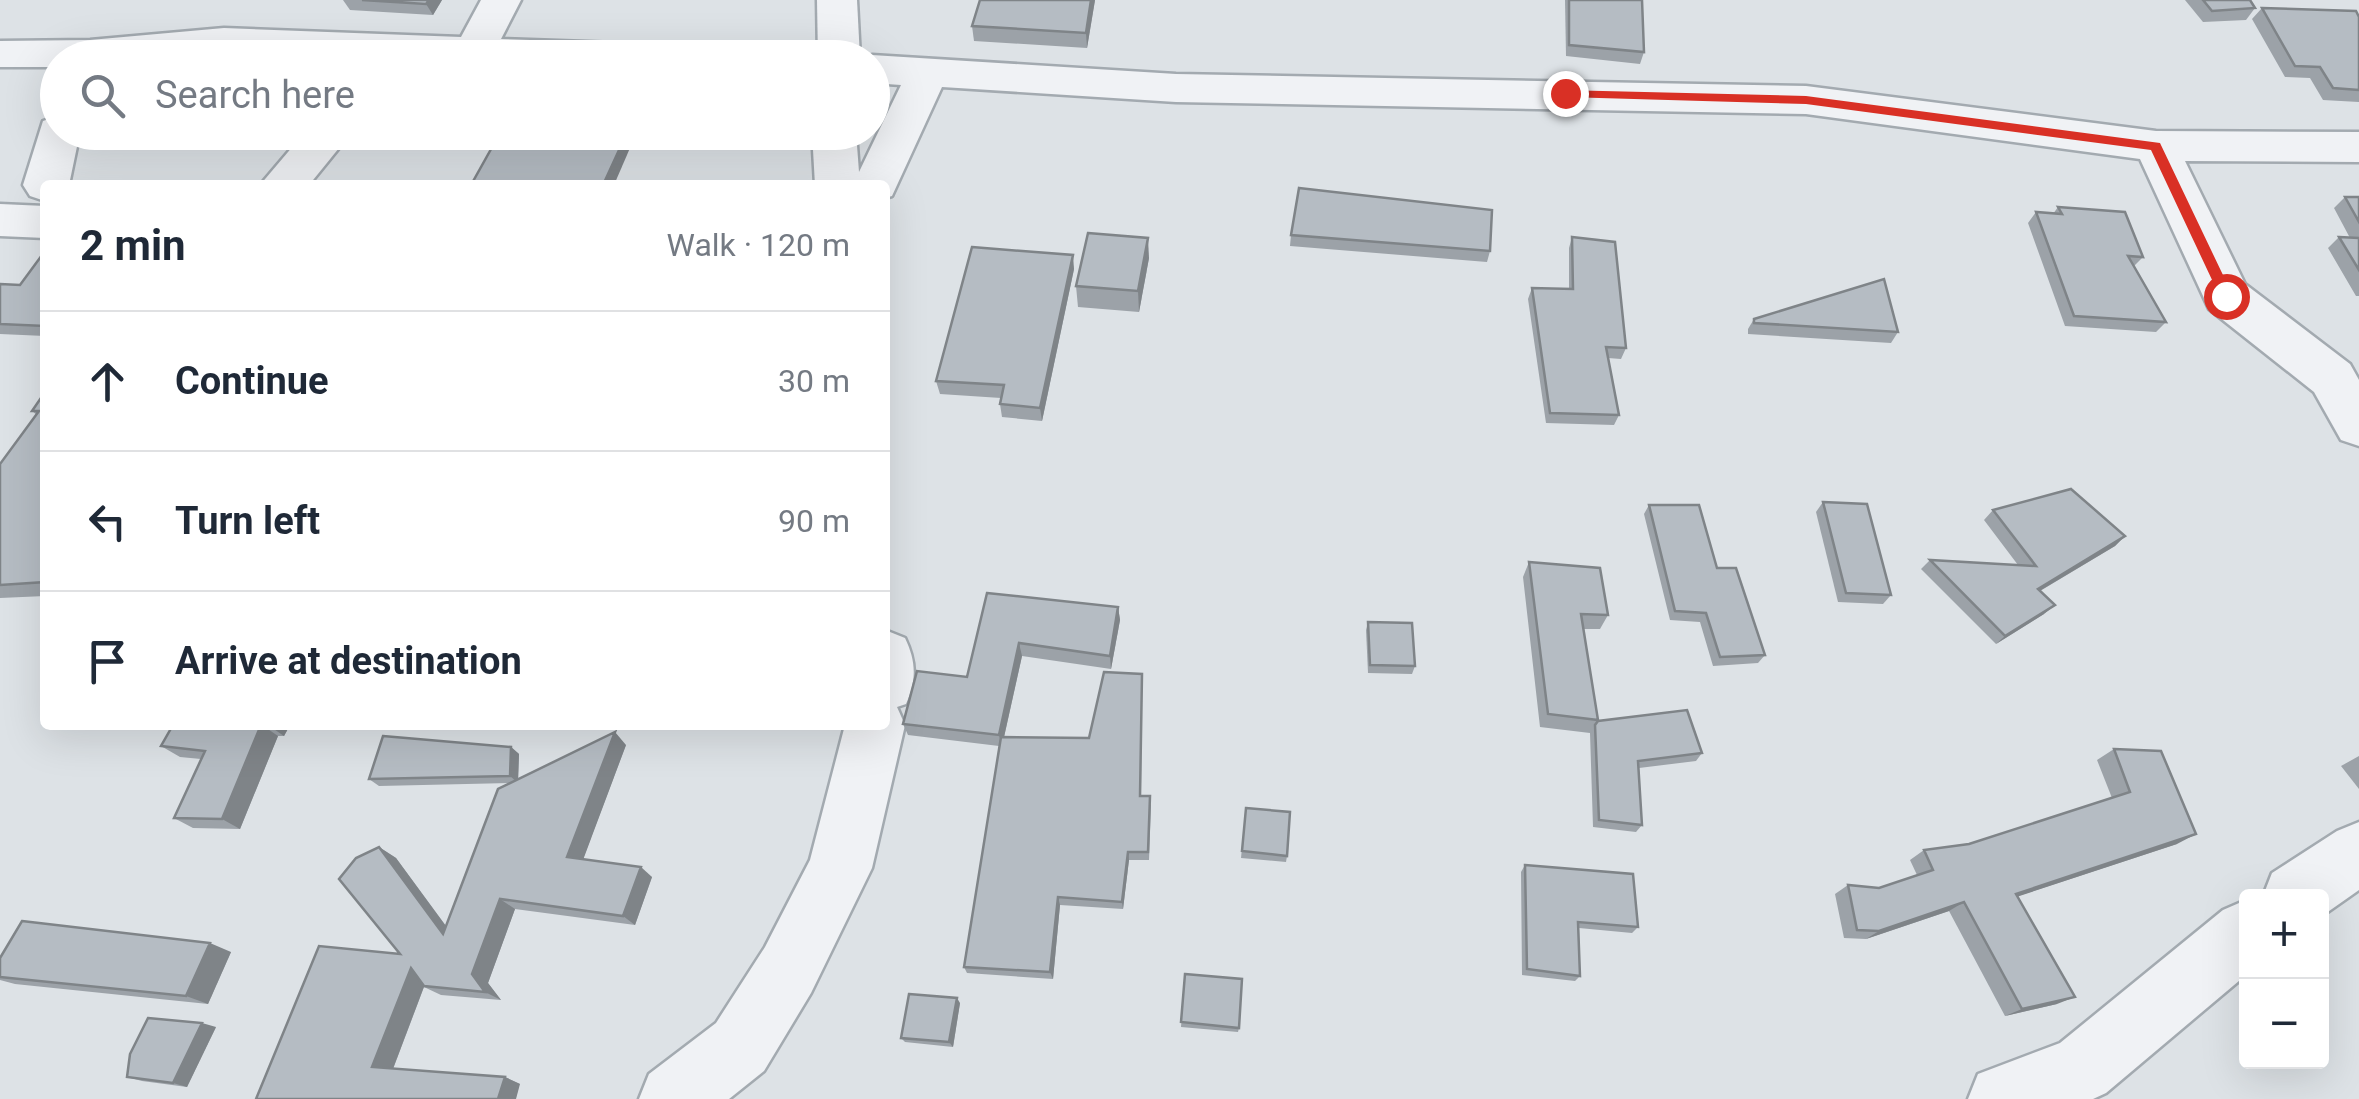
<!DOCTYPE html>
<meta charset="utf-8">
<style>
:root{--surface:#fff;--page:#f2f2f3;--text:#1f2937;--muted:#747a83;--line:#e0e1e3}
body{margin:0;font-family:Roboto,sans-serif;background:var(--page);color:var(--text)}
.controls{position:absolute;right:30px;bottom:30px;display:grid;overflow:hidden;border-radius:10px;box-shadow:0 10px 40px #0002}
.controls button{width:90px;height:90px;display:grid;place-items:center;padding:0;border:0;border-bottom:2px solid var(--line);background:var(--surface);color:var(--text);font:50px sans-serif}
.stop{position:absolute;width:30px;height:30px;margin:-22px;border:8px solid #d93025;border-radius:50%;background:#fff}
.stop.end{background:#d93025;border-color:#fff;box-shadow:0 2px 10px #0008}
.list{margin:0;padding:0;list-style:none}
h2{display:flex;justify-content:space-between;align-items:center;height:130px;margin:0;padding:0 40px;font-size:42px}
h2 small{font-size:32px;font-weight:400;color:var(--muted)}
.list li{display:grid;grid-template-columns:65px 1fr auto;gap:30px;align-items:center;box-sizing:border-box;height:140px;padding:0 40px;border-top:2px solid var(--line)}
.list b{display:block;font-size:38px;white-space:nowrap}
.list em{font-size:32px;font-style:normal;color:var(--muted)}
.icon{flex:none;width:55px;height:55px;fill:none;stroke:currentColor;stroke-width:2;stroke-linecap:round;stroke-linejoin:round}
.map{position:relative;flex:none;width:2359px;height:1099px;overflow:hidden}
.search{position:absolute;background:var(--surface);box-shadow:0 10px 40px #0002;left:40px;top:40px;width:850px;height:110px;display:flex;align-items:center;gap:25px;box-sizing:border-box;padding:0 35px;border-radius:55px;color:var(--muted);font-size:38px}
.panel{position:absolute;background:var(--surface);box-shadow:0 10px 40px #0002;left:40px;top:180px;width:850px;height:550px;border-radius:10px}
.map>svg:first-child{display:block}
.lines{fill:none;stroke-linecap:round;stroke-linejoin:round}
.minor-casing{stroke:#a3aab0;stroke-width:5}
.minor{fill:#f0f2f5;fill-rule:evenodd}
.wall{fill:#9ca2a8}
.shaded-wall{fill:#7f8488}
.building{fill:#b5bcc3;stroke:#7f8488;stroke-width:2.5}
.route{fill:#d93025}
</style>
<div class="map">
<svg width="2359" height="1099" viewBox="0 0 2359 1099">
<rect width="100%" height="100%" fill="#dde2e6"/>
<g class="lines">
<defs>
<g id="minor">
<polygon points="481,0 521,0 501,39 646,44 661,48 667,58 58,58 58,67 0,67 0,41 90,40 224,28 461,37"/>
<polygon points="817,0 857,0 860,58 818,58"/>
<polygon points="872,55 1176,74 1806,86 2156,131 2359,132 2359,162 2185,161 2245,284 2350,364 2359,380 2359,446 2341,440 2314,392 2209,309 2140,159 1806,114 1176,102 942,87 892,196 885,198 885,185 815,185 812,132 856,132 859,172 901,85 872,83 872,58 864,58"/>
<polygon points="58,116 58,132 80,132 69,185 45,185 45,201 30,196 23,185 43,121"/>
<polygon points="305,132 352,132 309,185 260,185"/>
<polygon points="0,204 45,206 45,238 0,236"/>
<path d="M885,630L905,638C916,661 917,680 906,704L897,707L905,725L872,868L811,993L764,1071L729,1099H639L649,1074L716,1023L765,947L810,860L845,725H885Z"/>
<polygon points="2359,822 2359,890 2322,916 2322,896 2263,896 2272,873 2337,831"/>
<polygon points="2246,900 2246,975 2106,1093 2093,1099 1968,1099 1978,1074 2060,1043 2223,910"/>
</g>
</defs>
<use href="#minor" class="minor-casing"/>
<use href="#minor" class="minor"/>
</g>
<g class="wall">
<polygon points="343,0 442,0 433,15 350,10"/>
<polygon points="980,0 1095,0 1087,48 974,41 972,26"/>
<polygon points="1565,0 1642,0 1644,52 1640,64 1566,56"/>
<polygon points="2185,0 2250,0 2255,8 2246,20 2203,22"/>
<polygon points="2262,8 2359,17 2359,102 2323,100 2310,78 2285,77 2252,19"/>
<polygon points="2345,197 2359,197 2359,296 2356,296 2328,248 2339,237 2350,238 2334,208"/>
<polygon points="2058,207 2143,257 2134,266 2166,322 2156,332 2065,326 2028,223 2036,212 2053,214"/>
<polygon points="1291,235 1490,251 1487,262 1290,246"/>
<polygon points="1572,237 1626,348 1621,359 1608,358 1619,415 1614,425 1546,423 1528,299 1532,288 1569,289 1569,248"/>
<polygon points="45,251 45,336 0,334 0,284 20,285"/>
<polygon points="1149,258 1139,312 1078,307 1076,286"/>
<polygon points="1074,269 1042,421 1002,417 1000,404 1001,398 940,394 936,381"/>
<polygon points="1754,319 1898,332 1891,343 1748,334 1748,329"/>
<polygon points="45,392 45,596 0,598 0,464 37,415 32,411"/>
<polygon points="1823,502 1891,595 1883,604 1838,602 1816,512"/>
<polygon points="1649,505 1717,568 1765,655 1758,663 1713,666 1700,622 1670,620 1644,514"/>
<polygon points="1993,510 2125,536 2115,546 2040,591 2044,614 1996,644 1921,569 1930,560 2018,565 1984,520"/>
<polygon points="1529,562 1608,615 1600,629 1583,629 1598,720 1702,753 1696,761 1639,768 1642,825 1636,832 1593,827 1590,733 1540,727 1523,577"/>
<polygon points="987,593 1118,607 1120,620 1111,669 1022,656 1004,737 1089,738 1142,684 1141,796 1151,805 1149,860 1129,860 1123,909 1060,905 1053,979 967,973 964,967 999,746 908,735 903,724 967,677"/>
<polygon points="1368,622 1415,666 1412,674 1368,673 1366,630"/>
<polygon points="173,725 290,725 284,736 278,736 240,829 193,828 174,818 201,759 180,757 161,746"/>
<polygon points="626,745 583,859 652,877 635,925 515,909 488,983 501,1000 441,995 424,987 393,1069 505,1077 520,1084 256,1099 400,954 379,847 396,858 446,926 510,783 379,786 369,779 511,747 519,754 518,779"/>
<polygon points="2114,749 2177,844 2018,896 2057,1004 2005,1016 1949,911 1866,939 1844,938 1835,894 1848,885 1879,888 1917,875 1910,860 1924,850 1969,844 2112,798 2097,760"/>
<polygon points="2359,756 2359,789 2341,766"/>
<polygon points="1246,808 1287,856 1286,862 1241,858"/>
<polygon points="1525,865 1638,927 1632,933 1579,928 1580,976 1575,981 1522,975 1521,872"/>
<polygon points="231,952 208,1004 15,984 0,980 0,958"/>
<polygon points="1185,974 1239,1028 1238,1032 1181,1027"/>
<polygon points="960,1003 953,1047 905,1042 901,1038"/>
<polygon points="216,1027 187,1087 142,1081 127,1077"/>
</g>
<g class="shaded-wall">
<polygon points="429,0 442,0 433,15 426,4"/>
<polygon points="1091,0 1095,0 1087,48 1086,33"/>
<polygon points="625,137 630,148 614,185 603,185"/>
<polygon points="1148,238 1149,258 1139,312 1138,291"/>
<polygon points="1073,255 1074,269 1042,421 1040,408"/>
<polygon points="2125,536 2115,546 2028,598 2038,589"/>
<polygon points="2055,605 2044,614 1996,644 2005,636"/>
<polygon points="1118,607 1120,620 1111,669 1110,656"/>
<polygon points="1019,643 1022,656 1002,746 999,735"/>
<polygon points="262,725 278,736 240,829 222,819"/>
<polygon points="268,725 290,725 284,736"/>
<polygon points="615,732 626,745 580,868 567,857"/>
<polygon points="511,747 519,754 518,783 510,776"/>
<polygon points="2196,834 2177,844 2001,902 2016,894"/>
<polygon points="379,847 396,858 459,944 443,934"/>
<polygon points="1128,852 1129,860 1123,909 1122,902"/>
<polygon points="641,867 652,877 635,925 623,916"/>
<polygon points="1058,897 1060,905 1053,979 1050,972"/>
<polygon points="500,899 515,909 488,983 501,1000 485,992 472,974"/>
<polygon points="1964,902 1949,911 1866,939 1879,931"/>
<polygon points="210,943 231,952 208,1004 186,996"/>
<polygon points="411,968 428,976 391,1074 372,1067"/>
<polygon points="2075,997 2057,1004 2005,1016 2022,1009"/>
<polygon points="957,998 960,1003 953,1047 949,1042"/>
<polygon points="202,1023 216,1027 187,1087 173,1083"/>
<polygon points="505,1077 520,1084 516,1099 498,1099"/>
</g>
<g class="building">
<polygon points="362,0 429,0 426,4"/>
<polygon points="980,0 1091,0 1086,33 972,26"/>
<polygon points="1569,0 1642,0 1644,52 1569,45"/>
<polygon points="2203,0 2250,0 2255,8 2212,11"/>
<polygon points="2262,8 2356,11 2359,17 2359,90 2333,88 2320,67 2295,66"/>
<polygon points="577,133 625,137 603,185 471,185 495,142 570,148"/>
<polygon points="1299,188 1492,210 1490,251 1291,235"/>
<polygon points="2345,197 2359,197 2359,222"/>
<polygon points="2058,207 2125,212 2143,257 2128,256 2166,322 2074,316 2036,212 2062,214"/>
<polygon points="1088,233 1148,238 1138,291 1076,286"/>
<polygon points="1572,237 1615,242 1626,348 1606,347 1619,415 1550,413 1532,288 1573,289"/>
<polygon points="2339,237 2359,238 2359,270"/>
<polygon points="972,247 1073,255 1040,408 1000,404 1004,385 936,381"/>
<polygon points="45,251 45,326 0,324 0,284 20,285"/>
<polygon points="1884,279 1898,332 1754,323 1754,319"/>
<polygon points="45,392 45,582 0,585 0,464 39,411 32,411"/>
<polygon points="2071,489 2125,536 2038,589 2055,605 2005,636 1930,560 2036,566 1993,510"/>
<polygon points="1823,502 1867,504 1891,595 1846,593"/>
<polygon points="1649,505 1699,505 1717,568 1736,568 1765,655 1720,657 1706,613 1675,611"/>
<polygon points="1529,562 1600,568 1608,615 1581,614 1598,720 1548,714"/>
<polygon points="987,593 1118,607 1110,656 1019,643 999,735 903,724 917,671 967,677"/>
<polygon points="1368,622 1412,623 1415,666 1370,665"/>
<polygon points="1104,672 1142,674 1140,796 1150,796 1148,852 1128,852 1122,902 1058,897 1050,972 964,967 1001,737 1089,738"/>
<polygon points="1687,710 1702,753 1638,761 1642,825 1599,820 1595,725 1598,721"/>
<polygon points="173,725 261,725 222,819 174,818 205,751 161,746"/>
<polygon points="615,732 567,857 641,867 623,916 500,899 472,974 485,992 424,986 411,968 372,1067 505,1077 498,1099 256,1099 319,946 400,954 339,879 356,858 379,847 443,934 498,789"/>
<polygon points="383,736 511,747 510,776 369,779"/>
<polygon points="2114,749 2161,751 2196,834 2016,894 2075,997 2022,1009 1964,902 1879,931 1857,930 1848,885 1879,888 1933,870 1924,850 1969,844 2130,792"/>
<polygon points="1246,808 1290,812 1287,856 1242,851"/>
<polygon points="1525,865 1633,874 1638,927 1578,922 1580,976 1527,969"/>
<polygon points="22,921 210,943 186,996 0,977 0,958"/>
<polygon points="1185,974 1242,979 1239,1028 1181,1022"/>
<polygon points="909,994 957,998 949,1042 901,1038"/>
<polygon points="148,1018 202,1023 173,1083 127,1077 130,1054"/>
</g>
<polygon class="route" points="1561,90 1806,96 2160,143 2233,296 2221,299 2151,150 1806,104 1565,97"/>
</svg>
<div class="controls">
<button>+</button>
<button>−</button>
</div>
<div class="stop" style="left:2226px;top:296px"></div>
<div class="stop end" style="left:1565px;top:93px"></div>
<div class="search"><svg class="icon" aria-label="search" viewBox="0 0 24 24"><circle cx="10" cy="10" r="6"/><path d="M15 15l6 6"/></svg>Search here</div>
<section class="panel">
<h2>2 min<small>Walk · 120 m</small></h2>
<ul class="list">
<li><svg class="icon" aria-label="ahead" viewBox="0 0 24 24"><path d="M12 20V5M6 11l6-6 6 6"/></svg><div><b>Continue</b></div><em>30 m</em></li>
<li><svg class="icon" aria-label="left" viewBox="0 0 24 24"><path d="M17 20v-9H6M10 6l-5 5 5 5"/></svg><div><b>Turn left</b></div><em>90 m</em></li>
<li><svg class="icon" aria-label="arrive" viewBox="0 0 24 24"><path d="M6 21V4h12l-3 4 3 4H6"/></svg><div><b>Arrive at destination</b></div></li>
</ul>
</section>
</div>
